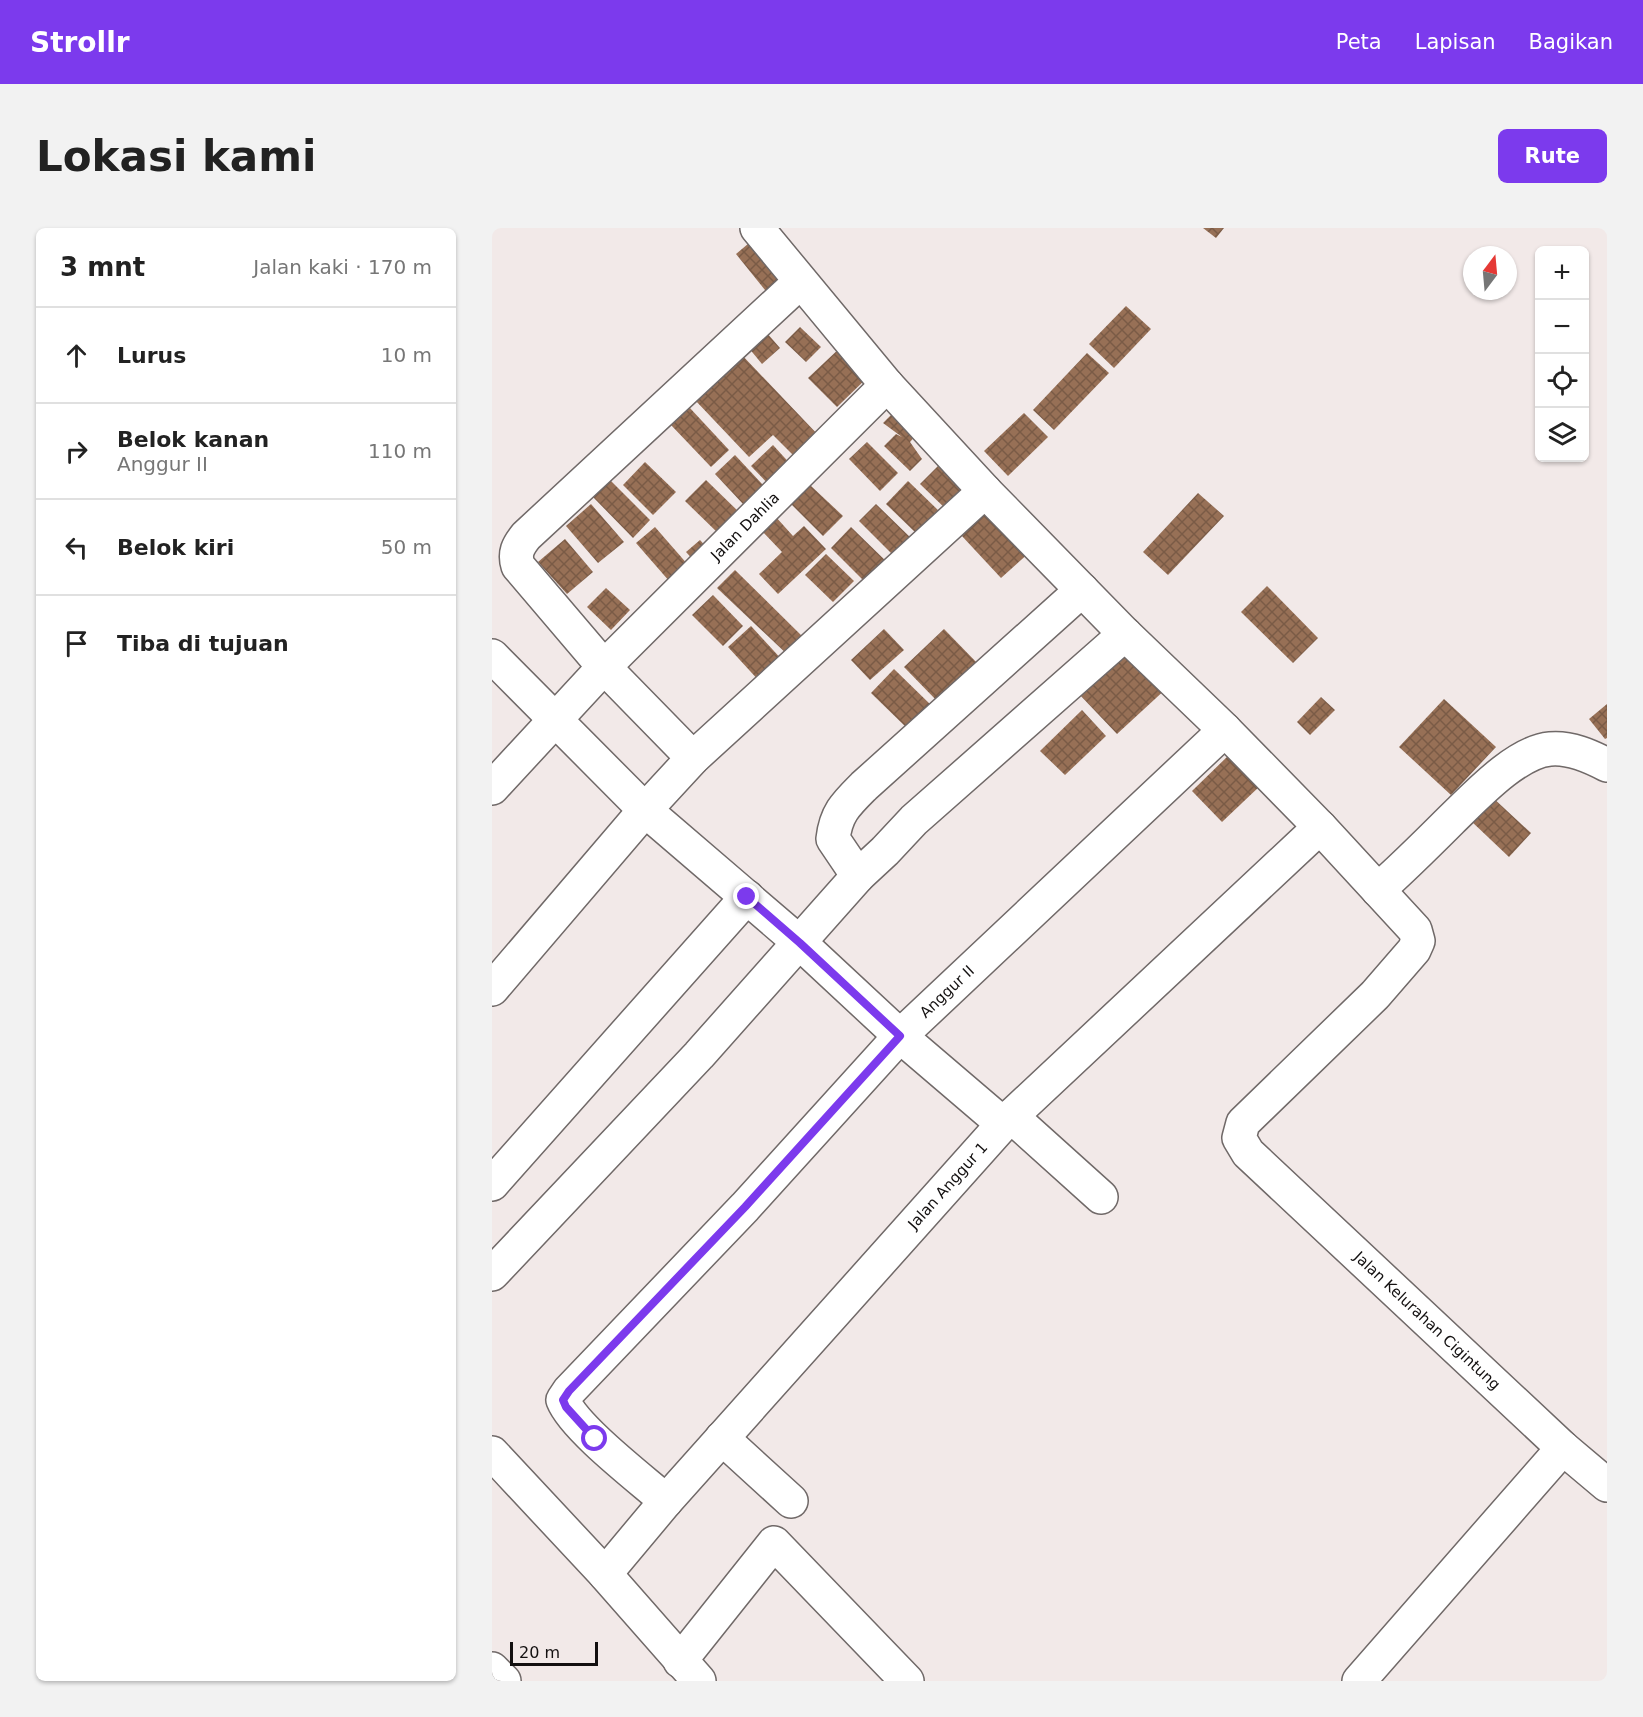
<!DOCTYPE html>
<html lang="id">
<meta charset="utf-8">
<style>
:root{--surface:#fff;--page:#f2f2f2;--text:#222;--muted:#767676;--line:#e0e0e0;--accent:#7c3aed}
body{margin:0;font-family:"DejaVu Sans",sans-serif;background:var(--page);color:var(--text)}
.controls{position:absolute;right:18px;top:18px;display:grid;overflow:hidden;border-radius:9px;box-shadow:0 2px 4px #0004}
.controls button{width:54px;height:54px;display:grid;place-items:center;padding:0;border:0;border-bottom:2px solid var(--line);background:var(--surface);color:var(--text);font:30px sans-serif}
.compass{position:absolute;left:971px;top:18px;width:54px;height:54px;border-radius:50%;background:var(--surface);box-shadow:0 2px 4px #0004;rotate:16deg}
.scale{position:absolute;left:18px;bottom:15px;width:88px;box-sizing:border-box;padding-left:6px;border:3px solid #131010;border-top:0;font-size:16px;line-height:21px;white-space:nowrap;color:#131010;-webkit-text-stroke:4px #f2e9e8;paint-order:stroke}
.stop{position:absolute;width:18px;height:18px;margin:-14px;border:4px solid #7c3aed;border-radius:50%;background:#fff}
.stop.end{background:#7c3aed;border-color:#fff;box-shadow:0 2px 6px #0008}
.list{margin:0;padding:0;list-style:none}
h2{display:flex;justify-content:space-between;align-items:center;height:78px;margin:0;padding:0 24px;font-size:26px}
h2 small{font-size:20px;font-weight:400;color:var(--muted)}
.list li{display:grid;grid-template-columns:39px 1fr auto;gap:18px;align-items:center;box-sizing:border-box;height:96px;padding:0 24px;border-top:2px solid var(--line)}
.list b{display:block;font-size:22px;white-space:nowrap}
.list p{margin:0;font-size:20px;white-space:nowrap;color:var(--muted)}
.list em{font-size:20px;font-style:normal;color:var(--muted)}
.icon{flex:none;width:33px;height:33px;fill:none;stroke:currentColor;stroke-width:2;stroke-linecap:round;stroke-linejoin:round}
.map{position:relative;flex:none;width:1115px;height:1453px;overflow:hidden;border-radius:9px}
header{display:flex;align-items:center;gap:36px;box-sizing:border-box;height:84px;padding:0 30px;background:var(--accent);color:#fff}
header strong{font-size:28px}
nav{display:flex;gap:33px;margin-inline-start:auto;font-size:21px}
.intro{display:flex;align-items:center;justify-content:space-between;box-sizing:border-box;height:144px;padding:0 36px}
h1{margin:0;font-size:42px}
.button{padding:15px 27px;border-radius:9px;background:var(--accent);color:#fff;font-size:21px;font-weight:700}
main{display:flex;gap:36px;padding:0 36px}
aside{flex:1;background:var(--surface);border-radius:9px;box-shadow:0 2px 4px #0004}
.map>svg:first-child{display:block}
.building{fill:url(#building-cross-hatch)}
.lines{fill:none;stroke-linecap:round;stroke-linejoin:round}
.minor-casing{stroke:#706968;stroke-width:36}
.minor{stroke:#fff;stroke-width:33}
.route{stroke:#7c3aed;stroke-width:8}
.labels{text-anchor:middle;stroke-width:5;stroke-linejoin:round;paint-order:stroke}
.street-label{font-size:15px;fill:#131010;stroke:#f2e9e8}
</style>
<header>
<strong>Strollr</strong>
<nav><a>Peta</a><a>Lapisan</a><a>Bagikan</a></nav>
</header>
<div class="intro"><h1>Lokasi kami</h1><a class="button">Rute</a></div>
<main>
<aside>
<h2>3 mnt<small>Jalan kaki · 170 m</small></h2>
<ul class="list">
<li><svg class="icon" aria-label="ahead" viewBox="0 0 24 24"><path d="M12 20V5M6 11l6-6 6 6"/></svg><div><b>Lurus</b></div><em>10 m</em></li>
<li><svg class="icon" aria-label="right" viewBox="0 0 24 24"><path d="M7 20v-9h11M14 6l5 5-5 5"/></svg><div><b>Belok kanan</b><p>Anggur II</p></div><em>110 m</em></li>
<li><svg class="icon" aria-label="left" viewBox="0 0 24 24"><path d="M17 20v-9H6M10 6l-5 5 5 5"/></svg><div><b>Belok kiri</b></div><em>50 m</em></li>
<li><svg class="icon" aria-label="arrive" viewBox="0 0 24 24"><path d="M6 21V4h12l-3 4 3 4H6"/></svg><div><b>Tiba di tujuan</b></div></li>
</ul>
</aside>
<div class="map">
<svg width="1115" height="1453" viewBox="0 0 1115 1453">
<defs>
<pattern id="building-cross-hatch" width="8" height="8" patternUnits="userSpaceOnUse" patternTransform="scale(1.5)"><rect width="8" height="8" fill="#977056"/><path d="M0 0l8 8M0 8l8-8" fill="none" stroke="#7a5b46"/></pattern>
</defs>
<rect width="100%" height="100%" fill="#f2e9e8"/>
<g class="building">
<polygon points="711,0 732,0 724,10"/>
<polygon points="263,10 297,51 277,67 244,26"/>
<polygon points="634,78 659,101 622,140 597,116"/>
<polygon points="308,99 329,119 314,134 293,114"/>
<polygon points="274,104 288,120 270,136 256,119"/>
<polygon points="350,118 378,147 345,179 316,150"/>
<polygon points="248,125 329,210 306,232 281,207 257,229 203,172"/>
<polygon points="595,125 617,145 562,202 541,182"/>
<polygon points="197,179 237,222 219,239 178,196"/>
<polygon points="402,184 425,206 418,214 430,231 418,243 392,218 404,206 410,209 391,195"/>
<polygon points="532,185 556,209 516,248 492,223"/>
<polygon points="375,214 406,245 388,263 357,231"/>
<polygon points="281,217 302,240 280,260 259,238"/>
<polygon points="243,227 271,257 251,276 223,246"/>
<polygon points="153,234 184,264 161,287 131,257"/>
<polygon points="450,234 481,264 459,286 428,256"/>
<polygon points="117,251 158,292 141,310 100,268"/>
<polygon points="214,252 250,287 229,308 193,273"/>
<polygon points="416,253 449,285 427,308 394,276"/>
<polygon points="318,257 351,288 331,308 299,276"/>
<polygon points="706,265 732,288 676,347 651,324"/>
<polygon points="99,276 132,314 106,335 74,298"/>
<polygon points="384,276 422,313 405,331 367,293"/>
<polygon points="500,280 539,323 509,350 469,307"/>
<polygon points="283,288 301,308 312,298 334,321 286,366 267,346 290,324 269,302"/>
<polygon points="163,299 197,338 178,354 144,315"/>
<polygon points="359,299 399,338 378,359 339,320"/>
<polygon points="73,311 101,344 75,366 46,334"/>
<polygon points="208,312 217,322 204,335 194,324"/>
<polygon points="334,326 362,353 341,374 313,347"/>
<polygon points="243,342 314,412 298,429 225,360"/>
<polygon points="775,358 826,410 801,435 749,384"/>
<polygon points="114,360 138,382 119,402 95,379"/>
<polygon points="221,367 251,398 231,418 200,387"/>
<polygon points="259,398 292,434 269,455 236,419"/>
<polygon points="392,401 412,422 378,452 359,432"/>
<polygon points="452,401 487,437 447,475 412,439"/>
<polygon points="637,418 676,459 625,506 586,465"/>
<polygon points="402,441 441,479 418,503 379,465"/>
<polygon points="829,469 843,482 818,507 805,494"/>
<polygon points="952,471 1004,519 959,567 907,519"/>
<polygon points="1115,476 1115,510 1113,511 1097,491"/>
<polygon points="590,482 614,508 573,547 548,523"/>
<polygon points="738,526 769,557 730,594 700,563"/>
<polygon points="999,568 1039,605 1017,629 978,592"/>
</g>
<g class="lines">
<defs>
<g id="minor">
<path id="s1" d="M265,0L395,157L493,263L633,406L733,502L828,599L923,702L926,713L922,722L883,767L751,895L747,910L756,925L1071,1220L1115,1257"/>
<polyline points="0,428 153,582 308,715 408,808 511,896"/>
<path d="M201,530L112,439L26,338C22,325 26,318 34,308L308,54"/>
<path id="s2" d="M0,560L112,439L395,157"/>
<path d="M366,648L341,611C344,585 354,576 372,558L590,362"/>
<path d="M886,662C911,640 935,616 959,592C983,569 1024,524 1058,521C1078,519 1098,528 1115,537"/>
<polyline points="0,761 153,582 201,530 493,263"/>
<polyline points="519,888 609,969"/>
<polyline points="0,956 255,669"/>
<polyline points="0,1046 207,827 366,648 393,623 422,592 633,406"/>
<polyline points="230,1210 299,1273"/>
<polyline points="0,1225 113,1346 207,1453"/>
<path id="s3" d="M174,1273C149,1251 82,1200 71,1172L77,1163L253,979L408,808L733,502"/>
<path id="s4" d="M113,1346L174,1273L511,896L828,599"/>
<polyline points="188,1433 282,1315 415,1453"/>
<polyline points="0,1441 12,1453"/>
<polyline points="867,1453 1071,1220"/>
</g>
</defs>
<use href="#minor" class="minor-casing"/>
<use href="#minor" class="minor"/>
</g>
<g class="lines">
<polyline class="route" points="103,1211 74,1179 71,1172 77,1163 253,979 408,808 308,715 255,669"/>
</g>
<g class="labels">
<g class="street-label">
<text dy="5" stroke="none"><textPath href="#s2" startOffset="364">Jalan Dahlia</textPath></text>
<text dy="5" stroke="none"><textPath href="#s3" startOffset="706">Anggur II</textPath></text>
<text dy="5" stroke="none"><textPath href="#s4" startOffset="518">Jalan Anggur 1</textPath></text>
<text dy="5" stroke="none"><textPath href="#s1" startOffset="1506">Jalan Kelurahan Cigintung</textPath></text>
</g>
</g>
</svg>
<div class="controls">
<button>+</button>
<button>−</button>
<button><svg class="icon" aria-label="locate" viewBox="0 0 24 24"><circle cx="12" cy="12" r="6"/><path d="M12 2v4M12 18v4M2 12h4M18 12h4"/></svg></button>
<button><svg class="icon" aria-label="layers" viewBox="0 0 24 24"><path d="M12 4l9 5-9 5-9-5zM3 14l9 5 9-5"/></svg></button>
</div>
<svg class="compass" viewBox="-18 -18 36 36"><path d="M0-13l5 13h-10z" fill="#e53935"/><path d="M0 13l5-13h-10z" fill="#767676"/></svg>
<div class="scale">20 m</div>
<div class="stop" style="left:103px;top:1211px"></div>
<div class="stop end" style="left:255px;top:669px"></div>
</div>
</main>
